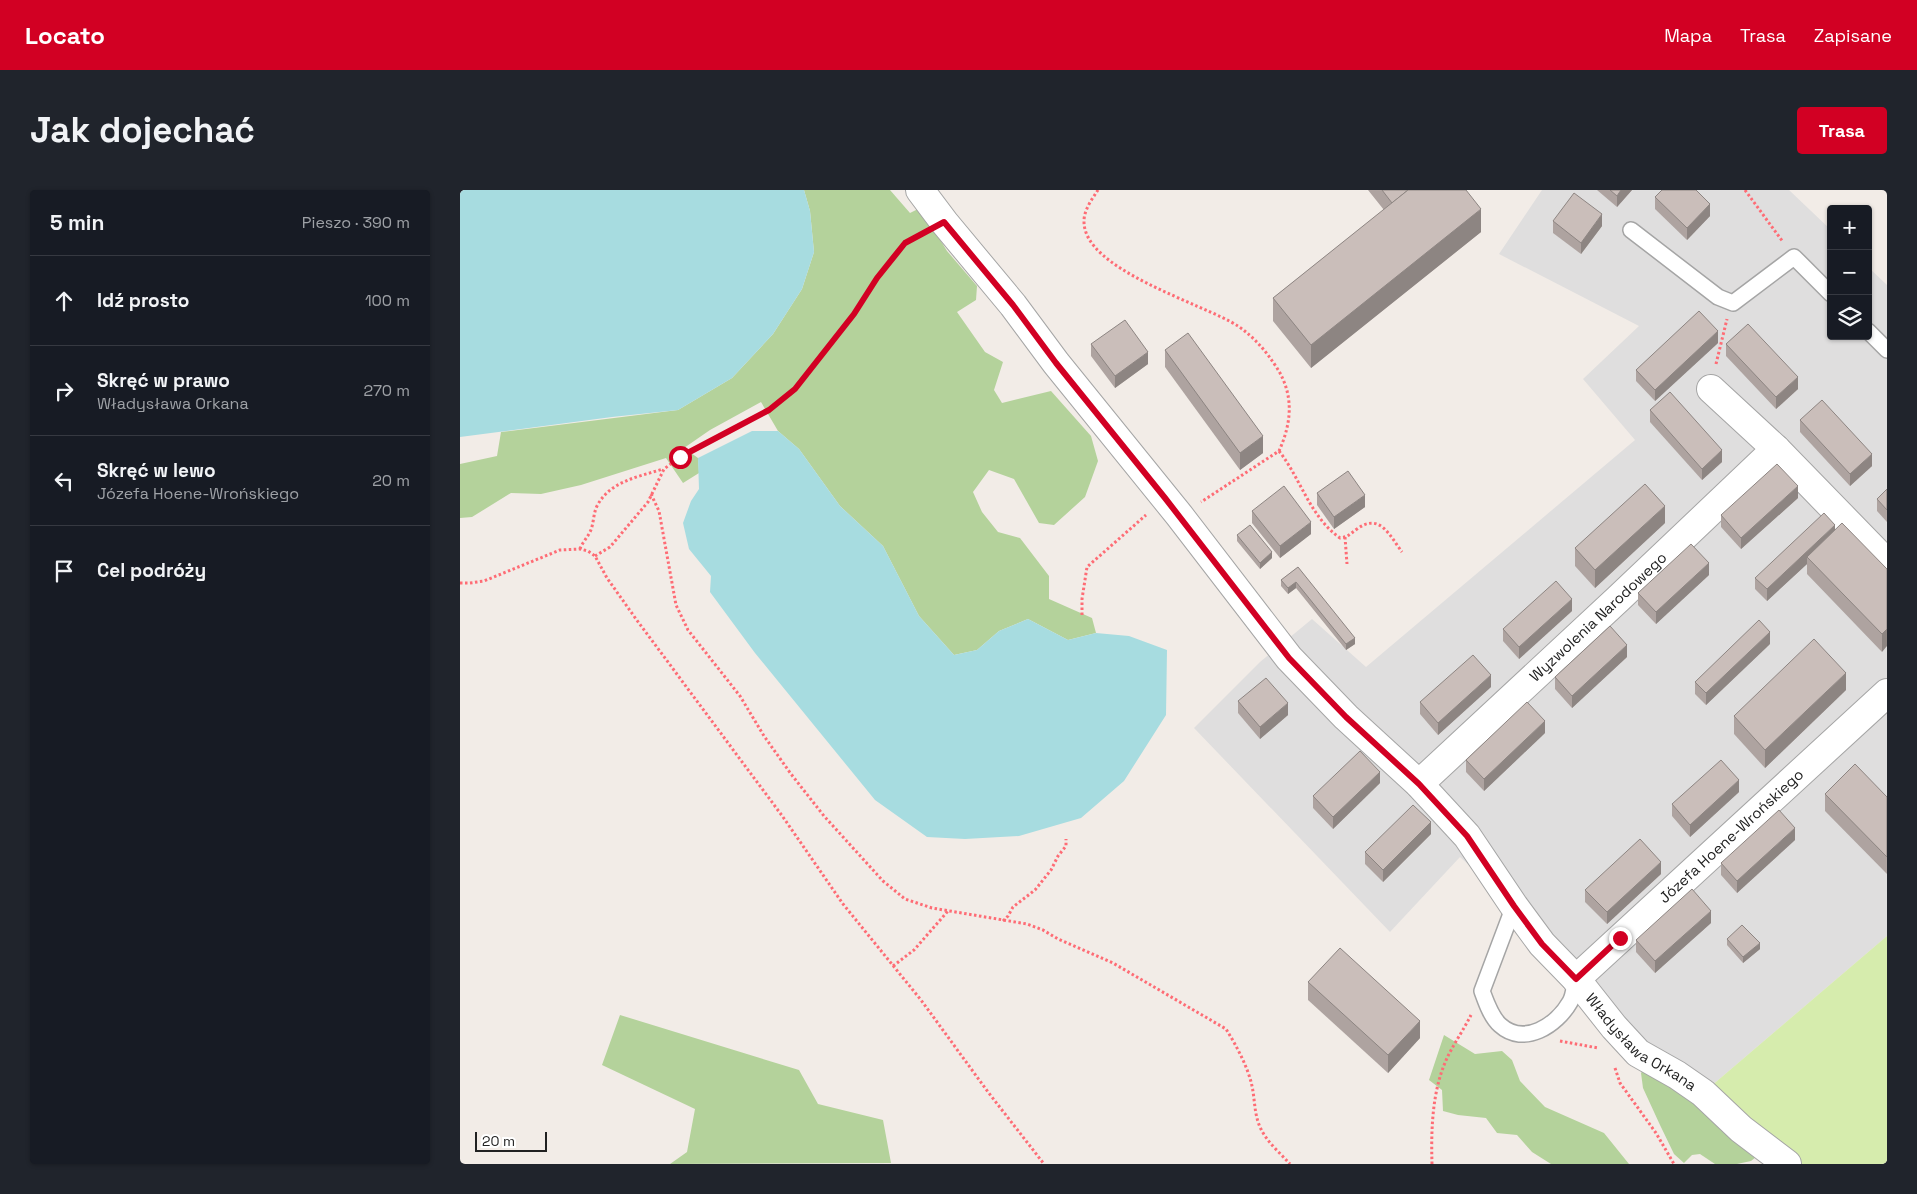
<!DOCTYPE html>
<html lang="pl">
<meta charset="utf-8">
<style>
:root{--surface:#171b24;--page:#20242c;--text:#f1f3f6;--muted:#9ea1a6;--line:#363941;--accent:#d20023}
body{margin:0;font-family:"Space Grotesk",sans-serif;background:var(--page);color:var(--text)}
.controls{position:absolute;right:15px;top:15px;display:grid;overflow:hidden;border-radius:5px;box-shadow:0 1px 4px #0004}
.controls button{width:45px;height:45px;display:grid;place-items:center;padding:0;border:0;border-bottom:1px solid var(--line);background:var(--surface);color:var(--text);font:25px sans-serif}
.scale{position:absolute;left:15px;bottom:12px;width:72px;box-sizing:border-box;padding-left:5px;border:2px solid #212121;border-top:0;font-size:14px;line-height:18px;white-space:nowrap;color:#212121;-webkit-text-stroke:4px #fff;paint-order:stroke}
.stop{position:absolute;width:15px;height:15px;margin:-11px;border:4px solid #d20023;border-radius:50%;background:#fff}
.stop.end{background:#d20023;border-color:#fff;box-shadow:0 1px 5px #0008}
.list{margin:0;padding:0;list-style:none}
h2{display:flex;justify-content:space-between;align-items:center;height:65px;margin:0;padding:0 20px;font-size:21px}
h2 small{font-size:16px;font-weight:400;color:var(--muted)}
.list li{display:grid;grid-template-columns:32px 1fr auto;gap:15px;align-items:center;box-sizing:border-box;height:90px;padding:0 20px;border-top:1px solid var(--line)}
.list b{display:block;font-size:19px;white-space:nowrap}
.list p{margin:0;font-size:16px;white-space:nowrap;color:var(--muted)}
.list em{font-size:16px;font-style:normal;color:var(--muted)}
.icon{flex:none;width:28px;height:28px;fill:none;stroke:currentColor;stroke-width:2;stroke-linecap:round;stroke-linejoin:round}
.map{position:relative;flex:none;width:1427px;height:974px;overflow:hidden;border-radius:5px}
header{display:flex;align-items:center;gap:30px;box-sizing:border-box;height:70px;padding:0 25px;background:var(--accent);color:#fff}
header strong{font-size:24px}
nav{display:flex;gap:28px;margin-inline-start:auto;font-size:18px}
.intro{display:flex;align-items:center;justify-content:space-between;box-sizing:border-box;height:120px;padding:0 30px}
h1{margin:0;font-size:35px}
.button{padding:12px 22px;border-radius:5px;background:var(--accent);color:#fff;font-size:18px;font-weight:700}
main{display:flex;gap:30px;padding:0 30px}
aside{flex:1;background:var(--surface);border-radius:5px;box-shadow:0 1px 4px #0004}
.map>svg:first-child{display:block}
.residential{fill:#dfdede}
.grass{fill:#d6ecad}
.forest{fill:#b4d29b}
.water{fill:#a7dce0}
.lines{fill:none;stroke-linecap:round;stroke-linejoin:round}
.lane-casing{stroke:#a5a5a5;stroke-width:18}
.street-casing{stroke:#a5a5a5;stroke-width:30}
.path{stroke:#fe6c75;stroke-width:3;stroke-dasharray:2.5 2.5;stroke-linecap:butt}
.lane{stroke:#fff;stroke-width:15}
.street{stroke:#fff;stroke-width:28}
.wall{fill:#aea3a0}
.shaded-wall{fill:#8d8582}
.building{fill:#cabeba;stroke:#8d8582}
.route{stroke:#d20023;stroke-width:6}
.labels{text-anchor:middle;stroke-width:4;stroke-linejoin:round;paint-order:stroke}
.street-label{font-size:15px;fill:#212121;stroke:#fff}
</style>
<header>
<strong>Locato</strong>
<nav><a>Mapa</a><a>Trasa</a><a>Zapisane</a></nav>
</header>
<div class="intro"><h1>Jak dojechać</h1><a class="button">Trasa</a></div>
<main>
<aside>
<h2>5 min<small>Pieszo · 390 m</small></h2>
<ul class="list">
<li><svg class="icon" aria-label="ahead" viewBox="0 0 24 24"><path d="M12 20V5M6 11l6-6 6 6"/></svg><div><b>Idź prosto</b></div><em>100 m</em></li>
<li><svg class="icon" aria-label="right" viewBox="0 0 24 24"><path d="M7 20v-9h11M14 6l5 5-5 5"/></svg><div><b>Skręć w prawo</b><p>Władysława Orkana</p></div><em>270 m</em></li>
<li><svg class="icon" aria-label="left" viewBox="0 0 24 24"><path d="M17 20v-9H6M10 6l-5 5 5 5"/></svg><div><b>Skręć w lewo</b><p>Józefa Hoene-Wrońskiego</p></div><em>20 m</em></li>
<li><svg class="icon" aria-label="arrive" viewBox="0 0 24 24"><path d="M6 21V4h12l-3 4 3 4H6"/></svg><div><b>Cel podróży</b></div></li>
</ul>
</aside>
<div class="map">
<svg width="1427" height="974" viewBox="0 0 1427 974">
<rect width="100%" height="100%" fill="#f2ece7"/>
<polygon class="residential" points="1082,0 1329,0 1371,40 1371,146 1408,146 1408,77 1427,95 1427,746 1243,903 1217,885 1054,716 1000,667 930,742 734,538 800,472 852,429 906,477 1175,250 1123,189 1179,136 1039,64"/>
<polygon class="grass" points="1427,746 1427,974 1327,974 1243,903"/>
<g class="forest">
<polygon points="344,0 430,0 450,23 458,19 468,30 487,61 517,96 516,110 497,122 525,162 543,172 534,200 542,213 591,201 631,246 638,271 625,307 594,335 579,333 554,289 529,280 513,302 522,322 538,342 560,348 589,386 589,409 632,428 636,443 608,450 568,429 539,441 517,460 494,465 459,426 423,356 380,316 339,259 318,241 301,212 250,240 224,258 238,268 239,283 223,293 206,268 121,295 81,304 51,303 12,327 0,328 0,274 37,266 41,242 218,220 272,188 313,144 342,99 354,62 350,21"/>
<polygon points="160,825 339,880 358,914 423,930 431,973 210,974 227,962 235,919 142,875"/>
<polygon points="984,845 1015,864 1042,861 1052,870 1060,891 1085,917 1144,943 1169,974 1091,974 1072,962 1057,945 1037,943 1026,928 998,925 983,921 982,900 969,890"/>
<polygon points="1187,876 1301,963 1291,971 1277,974 1255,974 1240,964 1232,965 1224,973 1214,964 1200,935 1183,898 1181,883"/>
</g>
<g class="water">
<polygon points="0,0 344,0 350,21 354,62 342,99 313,144 272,188 218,220 152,227 0,247"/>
<polygon points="292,241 318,241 339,259 380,316 423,356 459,426 494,465 517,460 539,441 568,429 608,450 636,443 669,446 707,460 706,525 664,591 621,628 559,646 505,649 467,647 415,610 295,463 250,402 251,386 229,359 223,333 231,311 239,299 238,268"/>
</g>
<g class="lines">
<defs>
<g id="lane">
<polyline points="1171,40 1258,107 1273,113 1334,67 1371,104"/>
<polyline points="1408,141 1427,160"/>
<path d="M1054,716L1022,801C1026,812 1031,827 1040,835C1064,857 1097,835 1110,812C1114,805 1114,796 1116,789"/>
</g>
<g id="street">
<path id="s1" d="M460,0L484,32L553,115L596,173L719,325L829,468L886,527L959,594L1007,646L1054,716L1082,754L1116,789L1154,837L1178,863L1217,885L1243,903L1281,939L1327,974"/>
<polyline points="1251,199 1316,259 1427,373"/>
<path id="s2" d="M959,594L1158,409L1316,259"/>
<path id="s3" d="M1116,789L1427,503"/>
</g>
</defs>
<use href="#lane" class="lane-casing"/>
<use href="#street" class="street-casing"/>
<g class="path">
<path d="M638,0C632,9 624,20 624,31C623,80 742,113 778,136C795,148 806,161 817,178C834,205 832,232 819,261L741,312"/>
<polyline points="1285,0 1323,52"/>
<polyline points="1256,174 1267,129"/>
<path d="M819,261C841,289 850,327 880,348C888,347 890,344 897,339C920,322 930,346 942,362"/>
<path d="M191,304L199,321L216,415L228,440L280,506L304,546L331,584L364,626L423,691L445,709L472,718L567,734L583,740L598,749L653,773L766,839C776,855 788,877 792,896C795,910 794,923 800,937C806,951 820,963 830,974"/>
<polyline points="885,347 887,374"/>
<path d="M120,359C122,353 127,348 130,342C134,334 133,324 137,316C150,291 178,287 203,279"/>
<polyline points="135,366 150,357 188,312 204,279 220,267 309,220 335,199 394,125 417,88 445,53 462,44"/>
<polyline points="0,393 10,393 24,391 100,360 120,359 128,361 135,366 147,388 176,429 323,627 383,714 461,810 528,902 584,974"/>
<polyline points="622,425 622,409 627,377 686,325"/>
<polyline points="543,731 548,726 553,717 575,700 591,680 598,666 606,656 606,649"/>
<polyline points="433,776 454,760 488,721"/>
<polyline points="1100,851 1138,858"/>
<polyline points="1155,878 1160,893 1196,943 1214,974"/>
<path d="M972,974C971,939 972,899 988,866C995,852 1004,839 1011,825"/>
</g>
<use href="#lane" class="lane"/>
<use href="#street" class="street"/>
</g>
<g class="wall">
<polygon points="908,0 1006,0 1021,42 851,178 813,131 813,108 924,20"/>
<polygon points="1137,0 1172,0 1157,17"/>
<polygon points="1195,7 1250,26 1227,50 1195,19"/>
<polygon points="1093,31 1142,36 1121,64 1093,43"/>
<polygon points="1258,153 1195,211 1176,191 1176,180"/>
<polygon points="631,154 688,174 655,198 631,166"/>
<polygon points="1266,154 1338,199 1316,219 1266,166"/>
<polygon points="705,160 803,263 780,280 705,177"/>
<polygon points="1190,220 1262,272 1242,290 1190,232"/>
<polygon points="1340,230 1412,276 1390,296 1340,242"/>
<polygon points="1427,299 1427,332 1417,321 1417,309"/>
<polygon points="857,303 905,317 874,339 857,315"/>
<polygon points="1338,308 1281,359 1261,337 1261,325"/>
<polygon points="792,321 851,344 820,368 792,333"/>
<polygon points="1205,333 1135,398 1115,376 1115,358"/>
<polygon points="1375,339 1427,379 1422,462 1347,384 1347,374 1307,411 1295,399 1295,388"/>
<polygon points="777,345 812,368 800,379 777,351"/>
<polygon points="838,377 895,454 886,460 836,398 828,404 821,396 821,390"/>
<polygon points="1249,385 1196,434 1178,415 1178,403"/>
<polygon points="1112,421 1059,469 1043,451 1043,439"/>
<polygon points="1310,454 1246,515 1235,504 1235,492"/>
<polygon points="1167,467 1112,518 1095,499 1095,487"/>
<polygon points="1031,497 978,545 960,524 960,512"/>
<polygon points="1386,500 1305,578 1274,544 1274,526"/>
<polygon points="778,511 828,525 800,549 778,523"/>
<polygon points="1085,543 1024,601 1006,582 1006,570"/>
<polygon points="920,593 873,639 853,618 853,606"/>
<polygon points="1279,602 1230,647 1212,626 1212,614"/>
<polygon points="1365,604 1427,607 1427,684 1365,621"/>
<polygon points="971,644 923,692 905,674 905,662"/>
<polygon points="1335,650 1277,703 1261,685 1261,673"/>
<polygon points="1201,684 1147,734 1125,712 1125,700"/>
<polygon points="1251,733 1195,783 1176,762 1176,750"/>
<polygon points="1267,749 1300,759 1283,773 1267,755"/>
<polygon points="848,792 960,848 928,883 848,810"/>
</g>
<g class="shaded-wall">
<polygon points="1161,0 1172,0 1157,17 1157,6"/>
<polygon points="1250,14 1250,26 1227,50 1227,38"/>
<polygon points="1021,19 1021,42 851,178 851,155"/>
<polygon points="1142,24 1142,36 1121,64 1121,53"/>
<polygon points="1258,141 1258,153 1195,211 1195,200"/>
<polygon points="688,162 688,174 655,198 655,186"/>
<polygon points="1338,187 1338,199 1316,219 1316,207"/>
<polygon points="803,246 803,263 780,280 780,263"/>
<polygon points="1262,260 1262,272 1242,290 1242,279"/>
<polygon points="1412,264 1412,276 1390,296 1390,284"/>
<polygon points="1338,296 1338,308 1281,359 1281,348"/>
<polygon points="905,305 905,317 874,339 874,327"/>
<polygon points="1205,316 1205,333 1135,398 1135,380"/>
<polygon points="851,332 851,344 820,368 820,356"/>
<polygon points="1375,335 1375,347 1347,367 1347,374 1307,411 1307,399"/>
<polygon points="812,362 812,368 800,379 800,373"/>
<polygon points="1249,373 1249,385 1196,434 1196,422"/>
<polygon points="836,392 836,398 828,404 828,398"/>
<polygon points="1112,409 1112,421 1059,469 1059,457"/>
<polygon points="1427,439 1427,456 1422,462 1422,444"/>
<polygon points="1310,442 1310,454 1246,515 1246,503"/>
<polygon points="895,448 895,454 886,460 886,454"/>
<polygon points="1167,455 1167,467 1112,518 1112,506"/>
<polygon points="1386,483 1386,500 1305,578 1305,560"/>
<polygon points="1031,485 1031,497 978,545 978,533"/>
<polygon points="828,513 828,525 800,549 800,537"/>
<polygon points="1085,531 1085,543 1024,601 1024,589"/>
<polygon points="920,582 920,593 873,639 873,627"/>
<polygon points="1279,590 1279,602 1230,647 1230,635"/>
<polygon points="971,632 971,644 923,692 923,680"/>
<polygon points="1335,638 1335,650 1277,703 1277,691"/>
<polygon points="1201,672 1201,684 1147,734 1147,722"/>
<polygon points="1251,721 1251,733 1195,783 1195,771"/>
<polygon points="1300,753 1300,759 1283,773 1283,767"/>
<polygon points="960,831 960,848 928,883 928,865"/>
</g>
<g class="building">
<polygon points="922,0 948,0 932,13"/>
<polygon points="948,0 1006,0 1021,19 851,155 813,108"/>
<polygon points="1150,0 1161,0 1157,6"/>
<polygon points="1202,0 1236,0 1250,14 1227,38 1195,7"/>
<polygon points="1114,3 1142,24 1121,53 1093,31"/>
<polygon points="1239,121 1258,141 1195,200 1176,180"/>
<polygon points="665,130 688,162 655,186 631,154"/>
<polygon points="1288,134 1338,187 1316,207 1266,154"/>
<polygon points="728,143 803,246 780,263 705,160"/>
<polygon points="1210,202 1262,260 1242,279 1190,220"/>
<polygon points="1362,210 1412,264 1390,284 1340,230"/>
<polygon points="1317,274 1338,296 1281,348 1261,325"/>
<polygon points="888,281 905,305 874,327 857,303"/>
<polygon points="1185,294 1205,316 1135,380 1115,358"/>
<polygon points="824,296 851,332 820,356 792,321"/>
<polygon points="1427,299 1427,320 1417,309"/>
<polygon points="1364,323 1375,335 1307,399 1295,388"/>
<polygon points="1382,333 1427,379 1427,439 1422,444 1347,367"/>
<polygon points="790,335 812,362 800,373 777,345"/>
<polygon points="1231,354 1249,373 1196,422 1178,403"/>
<polygon points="838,377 895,448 886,454 836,392 828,398 821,390"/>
<polygon points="1096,391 1112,409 1059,457 1043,439"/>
<polygon points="1299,430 1310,442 1246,503 1235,492"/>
<polygon points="1150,436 1167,455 1112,506 1095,487"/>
<polygon points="1354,449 1386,483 1305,560 1274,526"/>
<polygon points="1013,465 1031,485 978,533 960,512"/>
<polygon points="806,488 828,513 800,537 778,511"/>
<polygon points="1067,512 1085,531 1024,589 1006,570"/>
<polygon points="900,561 920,582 873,627 853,606"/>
<polygon points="1261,570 1279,590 1230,635 1212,614"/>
<polygon points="1395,574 1427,607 1427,667 1365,604"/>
<polygon points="953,615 971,632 923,680 905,662"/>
<polygon points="1319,620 1335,638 1277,691 1261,673"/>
<polygon points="1180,649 1201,672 1147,722 1125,700"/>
<polygon points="1232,699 1251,721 1195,771 1176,750"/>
<polygon points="1282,735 1300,753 1283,767 1267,749"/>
<polygon points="880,758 960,831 928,865 848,792"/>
</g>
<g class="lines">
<polyline class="route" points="220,267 309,220 335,199 394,124 417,88 445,53 484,32 553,115 596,173 705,308 829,468 886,527 959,594 1007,646 1054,716 1082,754 1116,789 1160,748"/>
</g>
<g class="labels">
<g class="street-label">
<text dy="5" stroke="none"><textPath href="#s2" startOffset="245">Wyzwolenia Narodowego</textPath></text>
<text dy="5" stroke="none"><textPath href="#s3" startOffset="211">Józefa Hoene-Wrońskiego</textPath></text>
<text dy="5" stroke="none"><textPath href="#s1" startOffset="1120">Władysława Orkana</textPath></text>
</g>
</g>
</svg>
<div class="controls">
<button>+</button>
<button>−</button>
<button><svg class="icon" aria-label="layers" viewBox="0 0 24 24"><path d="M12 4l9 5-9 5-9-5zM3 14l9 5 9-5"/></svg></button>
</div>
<div class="scale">20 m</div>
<div class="stop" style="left:220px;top:267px"></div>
<div class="stop end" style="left:1160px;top:748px"></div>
</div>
</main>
